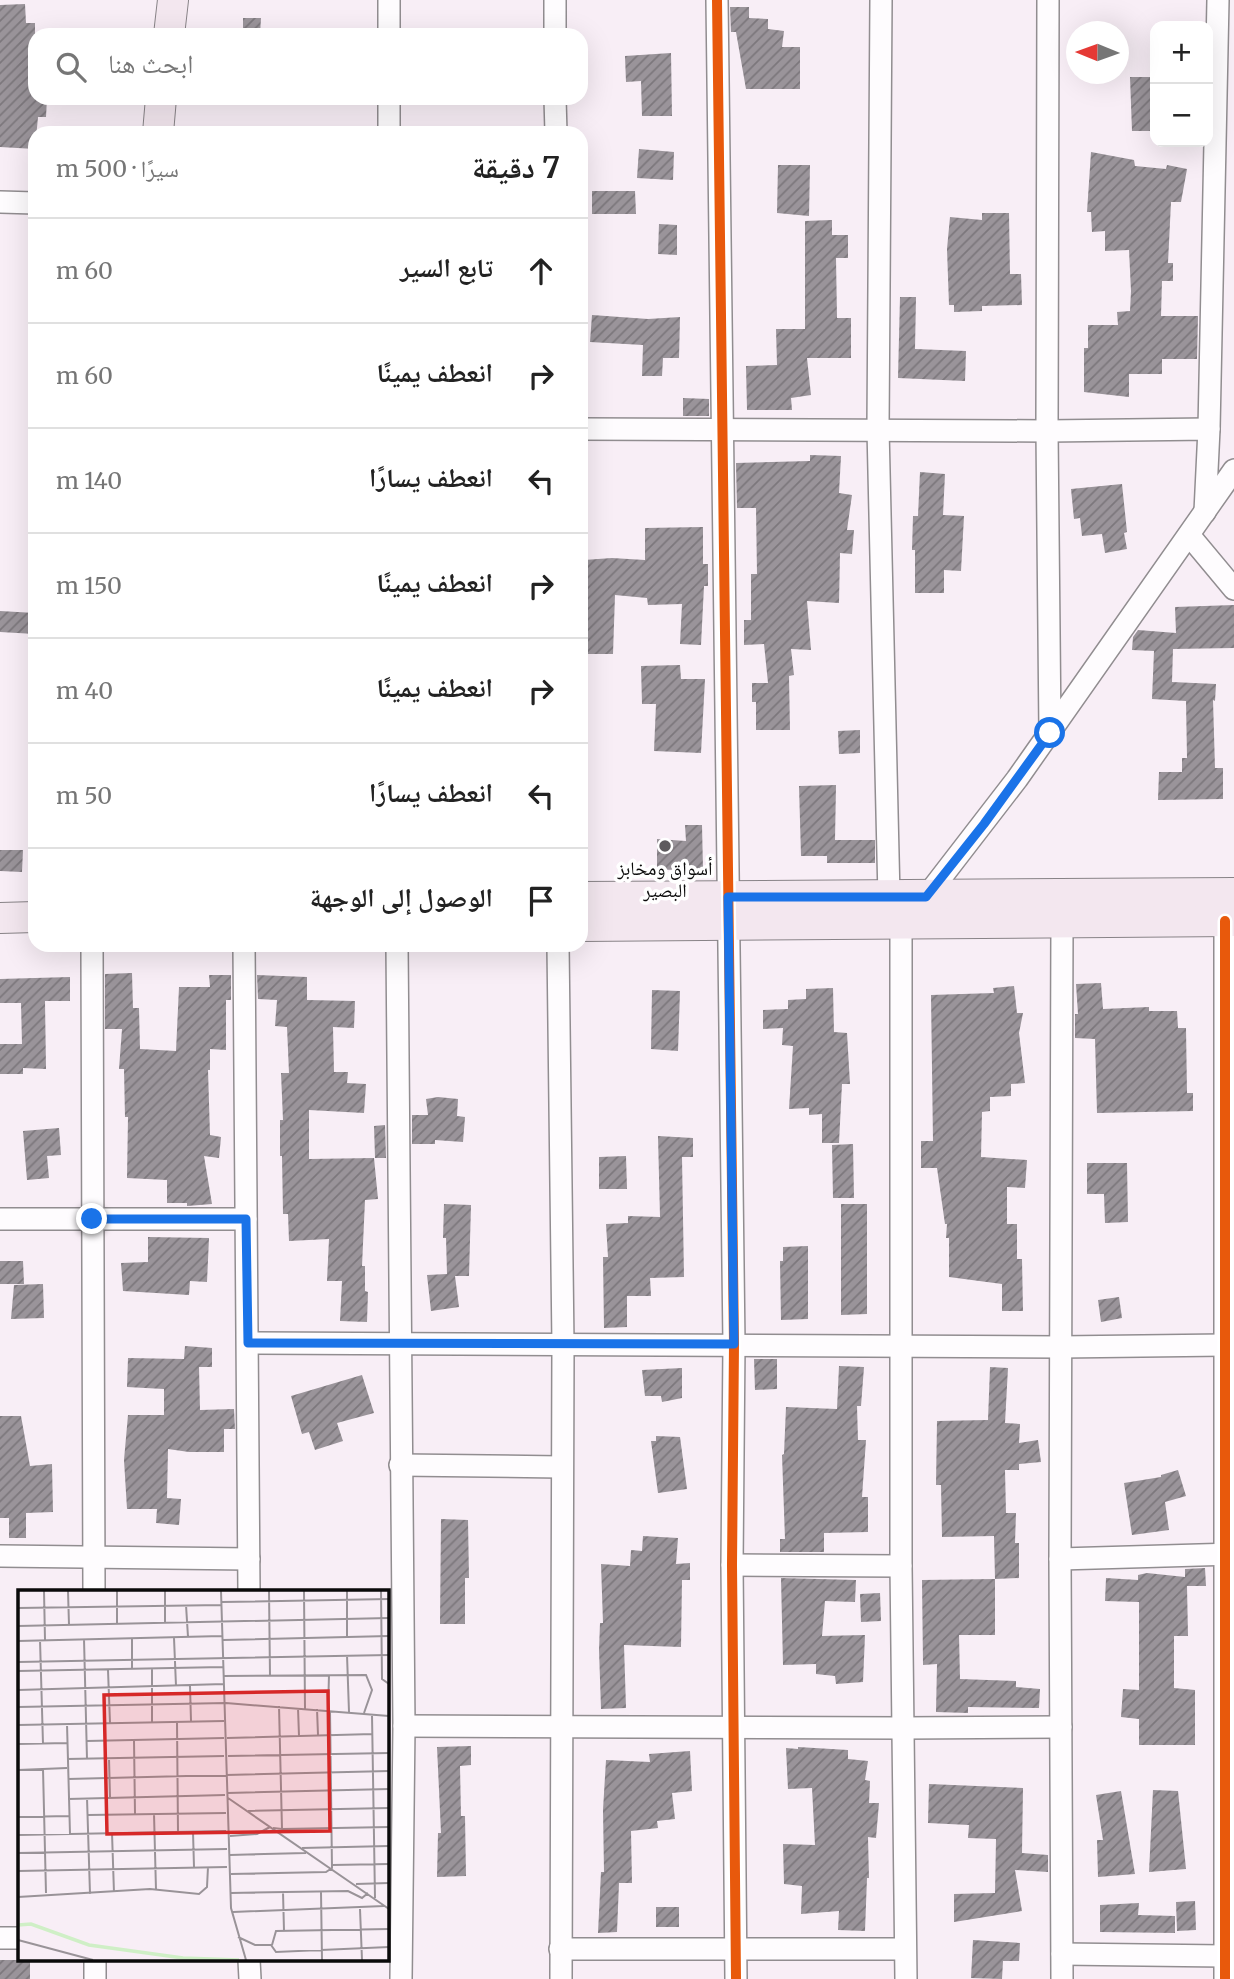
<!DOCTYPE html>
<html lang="ar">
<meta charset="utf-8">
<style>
:root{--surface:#fff;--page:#f6f6f6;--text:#222;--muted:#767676;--line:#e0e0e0}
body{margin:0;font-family:Merriweather,"Noto Naskh Arabic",serif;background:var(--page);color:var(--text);direction:rtl}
.controls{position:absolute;right:21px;top:21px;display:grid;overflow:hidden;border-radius:14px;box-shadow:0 7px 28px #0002}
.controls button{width:63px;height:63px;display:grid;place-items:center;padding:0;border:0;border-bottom:2px solid var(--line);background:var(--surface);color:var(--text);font:35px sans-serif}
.compass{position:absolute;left:1066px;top:21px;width:63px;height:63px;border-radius:50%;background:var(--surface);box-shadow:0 7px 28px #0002;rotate:271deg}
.stop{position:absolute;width:21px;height:21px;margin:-16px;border:5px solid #1a73e8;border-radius:50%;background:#fff}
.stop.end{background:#1a73e8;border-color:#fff;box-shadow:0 2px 7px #0008}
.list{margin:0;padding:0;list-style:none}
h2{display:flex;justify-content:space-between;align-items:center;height:91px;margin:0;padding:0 28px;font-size:30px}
h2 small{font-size:23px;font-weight:400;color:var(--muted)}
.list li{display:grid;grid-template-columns:46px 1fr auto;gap:21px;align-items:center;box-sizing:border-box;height:105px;padding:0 28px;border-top:2px solid var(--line)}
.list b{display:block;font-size:26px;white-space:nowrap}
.list em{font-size:23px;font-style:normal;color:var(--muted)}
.icon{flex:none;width:38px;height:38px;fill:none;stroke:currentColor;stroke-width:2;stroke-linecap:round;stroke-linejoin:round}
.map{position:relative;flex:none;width:1234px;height:1979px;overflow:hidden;direction:ltr}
.search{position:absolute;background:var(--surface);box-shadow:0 7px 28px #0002;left:28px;top:28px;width:560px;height:77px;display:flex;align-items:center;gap:18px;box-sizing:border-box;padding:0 24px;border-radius:21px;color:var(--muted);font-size:26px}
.panel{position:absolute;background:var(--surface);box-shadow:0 7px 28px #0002;left:28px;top:126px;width:560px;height:826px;border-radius:21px;direction:rtl}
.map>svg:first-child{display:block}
.building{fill:url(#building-hatch)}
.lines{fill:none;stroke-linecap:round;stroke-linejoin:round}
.street-casing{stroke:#918d90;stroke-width:24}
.secondary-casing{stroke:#888387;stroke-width:32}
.street{stroke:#fefcfe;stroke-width:21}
.secondary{stroke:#f3e7ef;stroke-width:30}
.cycleway-casing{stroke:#fff;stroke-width:15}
.cycleway{stroke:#e8590c;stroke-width:10}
.route{stroke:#1a73e8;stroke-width:9}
.poi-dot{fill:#5d5a5d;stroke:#fff;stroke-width:2.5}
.labels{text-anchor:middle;stroke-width:7;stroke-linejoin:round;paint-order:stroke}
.poi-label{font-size:19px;fill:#0a0a0a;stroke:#fff}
.inset-river{fill:none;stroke:#cfefc6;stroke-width:3.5}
.inset-road{fill:none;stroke:#999398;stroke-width:2}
.view{fill:#d62828;fill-opacity:0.15;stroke:#d62828;stroke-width:3.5}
.inset-edge{fill:none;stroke:#0a0a0a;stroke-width:3.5}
</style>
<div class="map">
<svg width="1234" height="1979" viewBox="0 0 1234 1979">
<defs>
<pattern id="building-hatch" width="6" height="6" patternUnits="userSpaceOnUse" patternTransform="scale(1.75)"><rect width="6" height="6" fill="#9a949a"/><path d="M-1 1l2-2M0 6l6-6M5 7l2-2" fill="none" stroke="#7c777c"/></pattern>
</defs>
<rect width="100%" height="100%" fill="#f8eef6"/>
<g class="building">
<polygon points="25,4 26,23 35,23 35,98 47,98 46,117 38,117 35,149 0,147 0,5"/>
<polygon points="730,7 749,7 749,18 768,19 768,29 784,31 782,47 800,47 800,89 746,89 736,32 731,32"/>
<polygon points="243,18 261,18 260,35 243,35"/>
<polygon points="671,53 672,116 642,116 641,81 626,82 625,56"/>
<polygon points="1130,77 1155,77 1155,131 1132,131"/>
<polygon points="639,149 674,152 673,180 637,178"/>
<polygon points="1091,152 1134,160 1135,166 1166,169 1167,165 1187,169 1181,202 1171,202 1168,263 1173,263 1173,281 1162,281 1161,316 1198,316 1197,359 1162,359 1162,374 1129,374 1129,397 1084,392 1084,348 1088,348 1088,325 1118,325 1117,312 1130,311 1131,291 1129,250 1105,251 1105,231 1092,232 1091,212 1087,212"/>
<polygon points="778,165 810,165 809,216 777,213"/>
<polygon points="592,191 635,191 636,214 592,214"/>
<polygon points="982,213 1009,213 1010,274 1021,274 1022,305 982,306 982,311 954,312 954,305 949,305 947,249 950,217 982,220"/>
<polygon points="832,220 832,235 848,235 848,258 836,258 837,318 851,318 851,358 807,358 811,395 791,398 792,410 747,410 746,366 777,365 776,329 805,329 805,221"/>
<polygon points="659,224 677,225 677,255 658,254"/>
<polygon points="900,297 916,297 915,349 966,351 965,381 898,378"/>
<polygon points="592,315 648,319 680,317 679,358 663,358 662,376 642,376 643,345 590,342"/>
<polygon points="683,398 709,399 709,416 683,416"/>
<polygon points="810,455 841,456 839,493 852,495 847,530 854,530 852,554 840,553 839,603 807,601 811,650 791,649 794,675 789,676 790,730 756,730 756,702 752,702 752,683 768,683 764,644 744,645 744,620 751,620 751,574 757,574 756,508 737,508 736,463 810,461"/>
<polygon points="920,472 945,474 943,515 964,516 961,571 944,570 944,593 915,593 915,550 912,550 913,516 918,516"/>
<polygon points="1122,484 1127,532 1124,533 1127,549 1105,553 1102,534 1082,536 1080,518 1074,519 1071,489"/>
<polygon points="703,527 703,564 708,564 708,586 704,586 701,645 680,644 682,604 648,605 647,598 615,595 613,654 582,654 582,608 586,608 584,560 612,558 645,560 645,528"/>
<polygon points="1234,605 1234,648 1173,649 1172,682 1216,684 1215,701 1213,700 1215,768 1223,768 1223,799 1158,800 1159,772 1182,772 1182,758 1187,758 1186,701 1152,699 1154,651 1132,650 1133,637 1138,630 1176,633 1175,607"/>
<polygon points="0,611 35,613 35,634 0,632"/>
<polygon points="680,665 681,679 705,679 701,753 654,751 656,704 642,704 641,666"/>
<polygon points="860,730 860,753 839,754 838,731"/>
<polygon points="836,785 835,840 875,840 875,863 827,863 827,856 801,856 799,786"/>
<polygon points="685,825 702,825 703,869 657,870 657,839 686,841"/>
<polygon points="0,850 23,850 22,872 0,871"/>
<polygon points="132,973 133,1008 139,1008 140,1049 176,1051 179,987 210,987 209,975 231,975 231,1000 226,1000 226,1050 210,1049 210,1070 208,1070 210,1135 221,1137 219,1158 204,1156 212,1204 187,1206 187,1203 167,1203 167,1180 127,1178 128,1117 125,1117 124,1069 119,1069 122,1029 105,1029 105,974"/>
<polygon points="257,975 307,977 307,1000 355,1001 354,1028 333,1027 334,1072 348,1072 347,1083 366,1084 364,1113 309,1110 309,1159 374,1158 378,1199 365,1200 362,1266 365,1266 365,1291 368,1292 367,1322 340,1321 342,1281 327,1281 329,1239 289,1241 288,1214 283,1214 282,1156 280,1156 280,1120 283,1120 281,1073 289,1073 287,1027 275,1026 277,1000 258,999"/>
<polygon points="70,977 70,1001 45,1001 46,1069 23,1068 23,1074 0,1074 0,1044 22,1044 21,1003 0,1003 0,979"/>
<polygon points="1101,983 1103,1009 1149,1007 1149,1011 1177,1011 1178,1028 1186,1028 1187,1093 1193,1093 1193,1111 1097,1113 1095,1039 1075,1038 1075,1014 1078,1014 1076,984"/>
<polygon points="1014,986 1017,1013 1023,1013 1019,1033 1025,1083 1011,1084 1011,1096 990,1097 990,1111 982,1112 981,1157 1027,1160 1025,1188 1007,1187 1007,1224 1017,1224 1017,1259 1022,1259 1023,1311 1002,1311 1002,1284 949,1277 949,1238 946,1238 947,1224 945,1224 937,1168 921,1168 921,1141 933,1141 931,995 994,993 993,988"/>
<polygon points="833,988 834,1032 847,1033 850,1084 842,1084 839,1143 822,1143 822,1114 809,1115 809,1108 789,1109 793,1046 782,1045 783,1028 763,1029 763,1010 788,1009 788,1000 806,999 806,989"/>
<polygon points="652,990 680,991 678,1051 651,1049"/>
<polygon points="438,1097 458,1099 457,1116 465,1117 463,1142 435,1140 435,1144 412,1144 412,1115 428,1115 426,1099"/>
<polygon points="385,1125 386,1158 375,1158 374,1126"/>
<polygon points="59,1128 61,1155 47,1156 49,1178 27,1180 23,1131"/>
<polygon points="658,1136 693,1138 693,1157 682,1157 684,1277 650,1278 651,1296 627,1296 627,1327 604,1328 603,1257 608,1257 606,1224 628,1223 628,1216 660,1217"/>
<polygon points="853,1144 854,1198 833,1198 832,1145"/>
<polygon points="626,1156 627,1189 599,1189 599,1157"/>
<polygon points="1087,1163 1127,1163 1128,1222 1105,1223 1104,1194 1087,1194"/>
<polygon points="444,1204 471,1205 469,1276 455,1276 459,1307 431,1311 427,1275 447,1274 446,1238 443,1238"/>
<polygon points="841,1204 867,1204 867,1314 841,1315"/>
<polygon points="148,1237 209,1238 207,1282 190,1281 189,1295 123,1291 121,1263 148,1262"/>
<polygon points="808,1246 808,1319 781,1320 780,1261 783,1261 783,1247"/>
<polygon points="0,1261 23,1261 24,1284 0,1284"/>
<polygon points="43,1284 44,1318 11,1319 14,1285"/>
<polygon points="1119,1297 1122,1318 1101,1322 1098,1300"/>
<polygon points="185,1346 212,1348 212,1367 199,1367 200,1410 234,1409 235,1429 224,1429 224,1452 189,1452 168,1449 167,1498 181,1499 179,1525 156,1523 157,1509 127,1509 124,1460 128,1415 164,1415 164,1389 127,1387 128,1358 184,1359"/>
<polygon points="754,1359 777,1359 777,1389 755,1390"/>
<polygon points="839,1366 864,1367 861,1406 857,1406 858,1440 866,1440 862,1497 868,1497 868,1532 824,1533 824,1552 780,1552 780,1539 785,1539 782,1455 784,1454 786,1407 837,1409"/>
<polygon points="990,1367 1008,1368 1005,1423 1020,1424 1019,1443 1038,1440 1041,1462 1019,1464 1019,1470 1005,1470 1006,1513 1016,1513 1015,1543 1019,1543 1019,1578 995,1579 994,1536 942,1537 941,1485 936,1485 937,1421 988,1420"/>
<polygon points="682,1368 682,1398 662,1402 661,1396 645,1396 642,1370"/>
<polygon points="362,1375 374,1413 337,1423 343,1441 315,1450 309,1432 302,1434 291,1396"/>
<polygon points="0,1416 21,1416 30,1466 52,1464 53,1512 26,1513 26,1538 9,1538 9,1518 0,1518"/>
<polygon points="656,1436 680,1437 687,1489 658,1493 651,1441 656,1441"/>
<polygon points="1178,1470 1186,1496 1165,1502 1169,1530 1132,1535 1124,1483 1161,1477 1161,1475"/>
<polygon points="441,1519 468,1520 469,1578 465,1578 465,1624 440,1624"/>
<polygon points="643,1536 678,1538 676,1564 690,1563 690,1580 682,1580 681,1647 624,1645 626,1708 601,1709 599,1650 600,1623 603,1623 601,1564 630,1566 631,1550 642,1551"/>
<polygon points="1205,1568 1206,1586 1187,1586 1188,1636 1174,1636 1174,1688 1195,1690 1195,1745 1139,1745 1139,1719 1121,1717 1123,1689 1139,1690 1139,1602 1105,1601 1106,1578 1138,1580 1138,1575 1147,1573 1185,1577 1185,1569"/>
<polygon points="781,1578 856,1580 855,1602 825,1601 822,1636 865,1635 863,1682 836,1684 835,1676 816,1674 816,1664 783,1665"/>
<polygon points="995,1579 995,1635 959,1635 960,1679 1016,1681 1016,1687 1040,1689 1039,1708 968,1707 968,1713 936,1712 937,1664 923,1665 922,1580"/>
<polygon points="880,1593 881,1621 861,1622 860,1594"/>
<polygon points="471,1746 471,1765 460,1766 461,1816 465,1816 466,1876 437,1877 438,1833 441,1833 437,1747"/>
<polygon points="798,1747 848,1750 848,1759 868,1761 865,1780 870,1781 869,1803 879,1803 876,1838 868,1837 869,1878 867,1878 865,1931 838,1930 839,1911 801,1914 802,1886 784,1884 783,1844 815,1845 812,1788 788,1789 786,1748 798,1749"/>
<polygon points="690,1751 692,1791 672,1793 675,1819 657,1821 658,1828 631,1831 632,1883 619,1883 617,1932 598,1933 601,1872 604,1872 603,1810 606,1760 650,1762 649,1754"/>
<polygon points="929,1784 1023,1788 1022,1853 1048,1855 1048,1872 1015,1870 1022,1911 954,1922 954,1894 995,1893 996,1839 968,1838 969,1825 928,1823"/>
<polygon points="1153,1790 1178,1791 1186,1869 1149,1872"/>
<polygon points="1121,1791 1135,1874 1098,1877 1097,1840 1103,1840 1096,1795"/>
<polygon points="1195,1901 1196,1930 1177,1931 1176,1902"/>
<polygon points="1139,1903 1138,1915 1175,1916 1175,1933 1100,1932 1100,1905"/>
<rect x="656" y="1907" width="23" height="20"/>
<polygon points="973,1940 1020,1943 1019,1961 1003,1961 1002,1979 971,1978"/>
<rect x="0" y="1960" width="30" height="19"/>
</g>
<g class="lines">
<defs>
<g id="street">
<polyline points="555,0 555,35"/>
<polyline points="717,0 734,1344 732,1565 736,1979"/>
<polyline points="881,0 878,429 889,897"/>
<polyline points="1048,0 1047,431 1050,733"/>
<polyline points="389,35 389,0"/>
<polyline points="555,98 556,133"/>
<polyline points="389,133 389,98"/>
<polyline points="0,202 35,203"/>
<polyline points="581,429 1047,431 1209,429 1205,512"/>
<polyline points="1209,429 1218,0"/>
<polyline points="1189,535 1234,589"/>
<polyline points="926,897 1017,779 1234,470"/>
<polyline points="901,924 901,1566 906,1979"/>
<polyline points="92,945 94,1592"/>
<polyline points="244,945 249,1592"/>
<polyline points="397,945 404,1726 401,1979"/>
<polyline points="558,945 563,1345 561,1979"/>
<polyline points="0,1219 246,1219"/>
<polyline points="248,1343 1060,1347 1225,1345"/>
<polyline points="400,1465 561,1467"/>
<polyline points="0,1556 249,1559"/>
<polyline points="1060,1559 1234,1554"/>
<polyline points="732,1565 901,1566"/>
<polyline points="404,1726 903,1728 1061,1727"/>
<polyline points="0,1938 19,1938"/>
<polyline points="560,1949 905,1949"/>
<polyline points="1062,1954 1224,1956"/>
<polyline points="95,1960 95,1979"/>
<polyline points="249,1960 250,1979"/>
<polyline points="1062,1979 1060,1559 1062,922"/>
<polyline points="1225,1979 1225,921"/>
</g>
<g id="secondary">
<polyline points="169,35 173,0"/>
<polyline points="158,133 161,98"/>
<polyline points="581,897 1234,893"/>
<polyline points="0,918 35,917"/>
<polyline points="581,926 1234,921"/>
</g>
</defs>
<use href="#street" class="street-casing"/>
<use href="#secondary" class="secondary-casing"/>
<use href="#street" class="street"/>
<use href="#secondary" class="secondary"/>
<defs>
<g id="cycleway">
<polyline points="717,0 734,1344 732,1565 736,1979"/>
<polyline points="1225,1979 1225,921"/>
</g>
</defs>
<use href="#cycleway" class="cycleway-casing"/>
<use href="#cycleway" class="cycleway"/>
</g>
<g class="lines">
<polyline class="route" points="92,1219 246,1219 248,1343 734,1344 728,897 926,897 984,824 1050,733"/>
</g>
<circle class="poi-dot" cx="665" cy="846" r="7"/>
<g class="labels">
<g class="poi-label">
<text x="665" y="875">أسواق ومخابز<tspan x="665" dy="22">البصير</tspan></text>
</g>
</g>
<g transform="translate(18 1590)">
<rect width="371" height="371" fill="#f8eef6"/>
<path class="inset-river" d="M0,335L13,334L71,355L165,368L221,370"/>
<path class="inset-road" d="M26,1L27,50M50,1L51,35M99,1V34M147,1V34M203,1L213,318L228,370M251,1L252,86M286,1L287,119M329,1V46M363,1L364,89L371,94M204,12L371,9M168,15L170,47M0,18L204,15M0,36L371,28M156,48L158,96M66,49L69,169M114,49V79M22,50L25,154M205,50L371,46M0,51L204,46M329,65L331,122M0,72L371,65M134,79V132M90,80L92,133M0,81L205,77M205,86L348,85L354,100L346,123M172,96L173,131M0,100L206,94M0,117L208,113L371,126M280,118L281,146M299,119L300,145M310,121L311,85M354,125L357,308M159,132L160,242M49,134L52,244M0,135L206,131M209,148L355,144M116,150L117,224M69,151L206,148M0,154L49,153M210,166L371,163M91,168L92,207M49,169L206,166M25,179L28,303M0,180L49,178M50,189L371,181M210,203L371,199M69,208L72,304M210,208L371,319M50,209L207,205M230,221L371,218M136,224L138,300M70,225L208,223M0,227L51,226M255,238L264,239L261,116M264,239L371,237M175,242L176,277M94,243L96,303M0,245L208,241M212,246L239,244L252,237M284,258L371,256M0,263L209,259M212,265L288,263M314,275L371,274M0,281L209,277M213,284L308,282L314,278L312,121M338,294L371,293M265,302L266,341M303,302L304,370M213,303L330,301L344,308L350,303M0,307L132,299L181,304L189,297L190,277M342,319L344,370M215,322L366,316M220,347L237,355H253L258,362L371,357M0,350L75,370M254,355L258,341L371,339"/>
<path class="view" d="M310,101L312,241L89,244L86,105Z"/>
<rect width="371" height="371" class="inset-edge"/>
</g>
</svg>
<div class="controls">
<button>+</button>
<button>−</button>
</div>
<svg class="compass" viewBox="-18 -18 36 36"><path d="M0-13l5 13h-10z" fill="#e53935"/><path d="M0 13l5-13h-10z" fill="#767676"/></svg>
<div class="stop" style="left:1050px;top:733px"></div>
<div class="stop end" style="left:92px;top:1219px"></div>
<div class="search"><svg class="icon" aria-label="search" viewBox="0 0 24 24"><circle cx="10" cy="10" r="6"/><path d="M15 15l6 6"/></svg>ابحث هنا</div>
<section class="panel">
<h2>7 دقيقة<small>سيرًا · 500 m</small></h2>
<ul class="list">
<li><svg class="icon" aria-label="ahead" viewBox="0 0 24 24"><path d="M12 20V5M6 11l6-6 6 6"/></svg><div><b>تابع السير</b></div><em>60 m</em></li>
<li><svg class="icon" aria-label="right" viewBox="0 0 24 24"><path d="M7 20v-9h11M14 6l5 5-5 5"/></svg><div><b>انعطف يمينًا</b></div><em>60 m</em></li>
<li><svg class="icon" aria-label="left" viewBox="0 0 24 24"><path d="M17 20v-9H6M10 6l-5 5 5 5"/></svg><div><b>انعطف يسارًا</b></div><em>140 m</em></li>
<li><svg class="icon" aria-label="right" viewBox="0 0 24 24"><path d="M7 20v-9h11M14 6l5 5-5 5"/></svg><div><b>انعطف يمينًا</b></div><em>150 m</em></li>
<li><svg class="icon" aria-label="right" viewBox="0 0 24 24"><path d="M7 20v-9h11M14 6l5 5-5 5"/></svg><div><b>انعطف يمينًا</b></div><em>40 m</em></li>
<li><svg class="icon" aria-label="left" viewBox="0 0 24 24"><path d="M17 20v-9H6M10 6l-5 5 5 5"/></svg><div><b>انعطف يسارًا</b></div><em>50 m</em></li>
<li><svg class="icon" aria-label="arrive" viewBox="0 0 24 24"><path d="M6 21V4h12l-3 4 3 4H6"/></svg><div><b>الوصول إلى الوجهة</b></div></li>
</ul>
</section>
</div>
